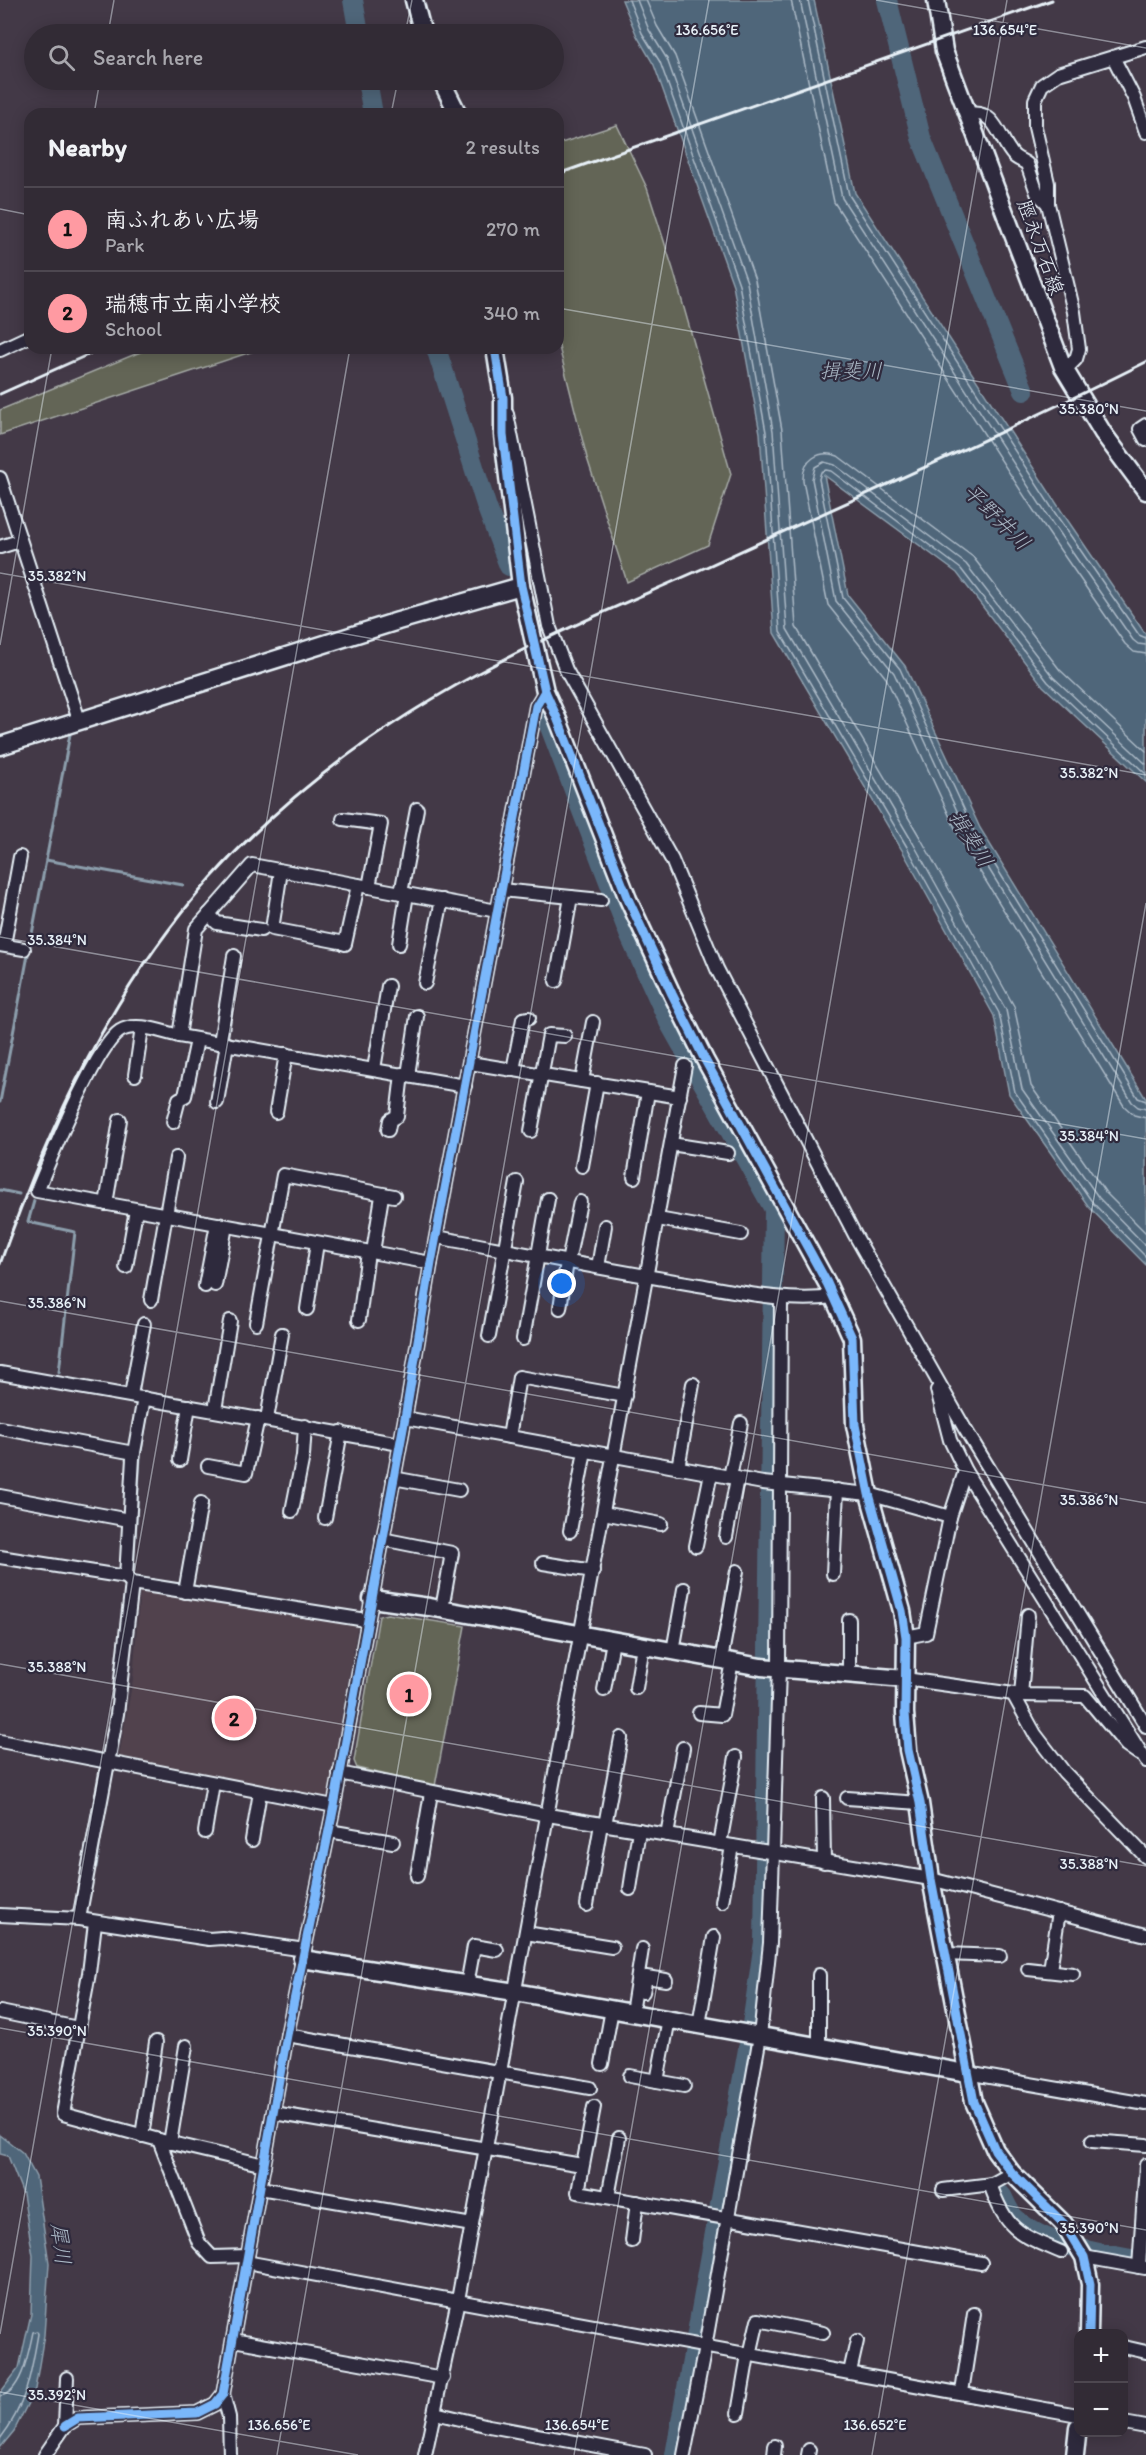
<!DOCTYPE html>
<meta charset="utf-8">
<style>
:root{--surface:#322b35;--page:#3a333d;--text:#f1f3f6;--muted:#a8a7ad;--line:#4d4750;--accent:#ff9aa2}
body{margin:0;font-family:Itim,"Klee One",sans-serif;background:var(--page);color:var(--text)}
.controls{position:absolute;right:18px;bottom:18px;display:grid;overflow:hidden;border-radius:12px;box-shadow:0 3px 15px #0003}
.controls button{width:54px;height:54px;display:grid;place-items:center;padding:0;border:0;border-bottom:2px solid var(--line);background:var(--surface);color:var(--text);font:30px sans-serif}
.you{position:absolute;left:562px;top:1284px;width:21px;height:21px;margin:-15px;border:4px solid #fff;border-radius:50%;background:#1a73e8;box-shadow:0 0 0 9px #1a73e833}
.badge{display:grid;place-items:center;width:39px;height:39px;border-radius:50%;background:var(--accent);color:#111;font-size:20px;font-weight:700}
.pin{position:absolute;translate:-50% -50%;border:3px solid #fff;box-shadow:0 2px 6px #0006}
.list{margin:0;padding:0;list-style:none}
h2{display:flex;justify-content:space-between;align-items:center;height:78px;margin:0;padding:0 24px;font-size:26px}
h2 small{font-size:20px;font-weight:400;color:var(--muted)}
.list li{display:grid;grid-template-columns:39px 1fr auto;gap:18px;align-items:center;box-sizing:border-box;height:84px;padding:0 24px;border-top:2px solid var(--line)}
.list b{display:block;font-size:22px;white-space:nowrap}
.list p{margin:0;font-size:20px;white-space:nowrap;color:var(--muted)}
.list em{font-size:20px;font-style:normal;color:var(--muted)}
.icon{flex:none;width:33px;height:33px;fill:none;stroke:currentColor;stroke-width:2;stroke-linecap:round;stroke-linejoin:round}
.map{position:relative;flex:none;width:1146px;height:2455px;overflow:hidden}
.search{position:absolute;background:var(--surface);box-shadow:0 3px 15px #0003;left:24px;top:24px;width:540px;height:66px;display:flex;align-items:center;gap:15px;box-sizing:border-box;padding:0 21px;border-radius:33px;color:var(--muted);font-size:22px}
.panel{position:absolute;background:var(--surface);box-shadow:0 3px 15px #0003;left:24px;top:108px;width:540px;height:246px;border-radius:18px}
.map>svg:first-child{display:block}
.built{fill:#51434e}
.green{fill:#646556;stroke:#a6aba7;stroke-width:1.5}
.water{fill:#4f667a;stroke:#8c9eac;stroke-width:1.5}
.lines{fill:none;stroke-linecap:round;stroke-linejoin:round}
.shore{stroke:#abb9c6;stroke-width:1.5}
.stream{stroke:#8c9eac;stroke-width:3}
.river{stroke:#4f667a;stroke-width:20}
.street-casing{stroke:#e8f1f8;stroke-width:16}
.secondary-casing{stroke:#e8f1f8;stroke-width:21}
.street{stroke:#2f2a3d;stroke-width:12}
.secondary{stroke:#2f2a3d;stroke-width:16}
.rail{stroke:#e8f1f8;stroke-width:3}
.cycleway-casing{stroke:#2f2a3d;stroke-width:13}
.cycleway{stroke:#7ab7fb;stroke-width:9}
.ticks{fill:none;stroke:#e8f1f8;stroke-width:1.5;stroke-opacity:0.45}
.labels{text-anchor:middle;stroke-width:4.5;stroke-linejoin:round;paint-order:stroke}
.street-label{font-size:20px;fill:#e8f1f8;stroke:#2f2a3d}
.water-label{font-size:21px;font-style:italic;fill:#abb9c6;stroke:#2f2a3d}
.ticks-label{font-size:15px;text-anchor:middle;fill:#e8f1f8;stroke:#2f2a3d;stroke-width:4.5;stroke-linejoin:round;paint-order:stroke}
</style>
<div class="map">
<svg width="1146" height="2455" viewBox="0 0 1146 2455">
<rect width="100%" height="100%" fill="#433947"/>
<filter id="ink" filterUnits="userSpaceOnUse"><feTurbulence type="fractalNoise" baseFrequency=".0167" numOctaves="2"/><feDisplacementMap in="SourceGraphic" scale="12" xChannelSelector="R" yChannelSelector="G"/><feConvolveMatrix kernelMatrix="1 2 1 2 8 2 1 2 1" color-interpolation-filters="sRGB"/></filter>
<g filter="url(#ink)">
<polygon class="built" points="140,1588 358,1623 327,1801 119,1756 133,1680"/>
<g class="green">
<polygon points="617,125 647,188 673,269 731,474 708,545 627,582 587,458 558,343 558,144"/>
<polygon points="150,348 263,348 0,435 0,410"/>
<polygon points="387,1614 465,1626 435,1786 357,1768 354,1761 379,1616"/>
</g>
<g class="water">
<polygon points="622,0 814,0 855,193 1064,515 1146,635 1146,782 1043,686 957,573 824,475 848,595 905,666 980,828 1146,1099 1146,1265 1089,1207 1009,1094 994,1016 902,850 774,633 760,433 733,285 654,65 637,36"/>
<polygon points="0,2135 23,2153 36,2177 49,2263 44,2335 35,2389 14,2431 0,2448 0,2393 19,2368 31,2314 33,2256 23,2194 8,2156 0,2154"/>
</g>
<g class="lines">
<g class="shore">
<polyline points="629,0 642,33 660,62 739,284 766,432 780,632 907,847 999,1013 1015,1092 1093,1203 1146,1257"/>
<polyline points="637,0 649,30 667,59 747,282 773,431 787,629 913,843 1006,1010 1022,1089 1099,1198 1146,1246"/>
<polyline points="646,0 657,26 675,56 755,280 782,430 796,627 921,839 1014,1006 1031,1086 1106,1193 1146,1233"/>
<polyline points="791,0 834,202 1045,528 1125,644 1134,652 1146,654"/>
<polyline points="800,0 842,198 1052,523 1133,640 1138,644 1146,645"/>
<polyline points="808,0 849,195 1059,519 1139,635 1146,638"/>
<path d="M1146,751L1060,670L973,557L838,456C819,449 802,460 803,481L828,605L886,678L960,839L1124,1106L1134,1115L1146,1118"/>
<polyline points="1146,764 1053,677 966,564 835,465 824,462 815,467 812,479 836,601 894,673 968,835 1132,1102 1138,1107 1146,1109"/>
<polyline points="1146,774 1048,682 961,569 831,471 826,470 821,472 819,479 843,598 900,669 974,831 1138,1098 1146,1101"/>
<path d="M0,2396C22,2393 29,2350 33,2332L37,2331L38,2334C31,2375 26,2405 0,2439"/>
</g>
<g class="stream">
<polyline points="46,860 183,885"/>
<polyline points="0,1102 71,729"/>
<polyline points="0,1190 19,1194"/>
<polyline points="34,1201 28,1222 75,1232 59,1372"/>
<polyline points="133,1571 140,1457 148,1409"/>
<polyline points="125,1694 133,1623"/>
<polyline points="96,1867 103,1821"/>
</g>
<g class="river">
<polyline points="353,0 359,34"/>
<polyline points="887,0 921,138 1024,391"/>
<polyline points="367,80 373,114"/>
<polyline points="436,348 487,508 509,566"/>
<polyline points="545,714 629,934 669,1022 774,1209 764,1942 750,2038 675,2455"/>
<path d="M1002,2196C1006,2204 1010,2215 1017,2220C1047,2247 1107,2254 1146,2262"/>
</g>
<defs>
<g id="street">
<polyline points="1113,57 1134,98 1146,132"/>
<path d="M969,114C997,109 999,141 1014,156C1017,159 1023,161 1027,164L1037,193L1048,204"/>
<polyline points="0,350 30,336"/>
<polyline points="1063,367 1070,365 1076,359 1079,349 1074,312 1048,204 1048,183 1035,127 1035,100 1042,85 1058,74 1146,47"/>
<polyline points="507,414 549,626 566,670 672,860 717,969 855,1235 965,1429 1146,1726"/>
<polyline points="1146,425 1140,429 1146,440"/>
<polyline points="0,478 79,720"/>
<polyline points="0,547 19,541"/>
<polyline points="343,819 381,824 369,887"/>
<polyline points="281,871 272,929 340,942"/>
<polyline points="501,890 601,900"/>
<polyline points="401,893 417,809"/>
<polyline points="209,914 217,923 261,930"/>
<polyline points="345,944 358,885"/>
<polyline points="399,944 407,894"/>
<polyline points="0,945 24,949"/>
<polyline points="4,945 20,857"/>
<polyline points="556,981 571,897"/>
<polyline points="425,983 442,900"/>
<polyline points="179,1036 196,929 252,865 497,911"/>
<polyline points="220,1043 234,956"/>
<polyline points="470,1063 680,1097"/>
<polyline points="374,1069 388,986"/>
<polyline points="513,1070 523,1019 529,1018"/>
<polyline points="135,1075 142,1028"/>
<polyline points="408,1075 417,1016"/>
<polyline points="582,1081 593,1022"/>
<polyline points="217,1102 227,1044"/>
<polyline points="276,1112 286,1054"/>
<polyline points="173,1122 179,1099 185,1096 197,1040"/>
<polyline points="388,1130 390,1120 397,1116 402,1074"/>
<polyline points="531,1131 549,1035 565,1036"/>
<polyline points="671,1144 728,1153"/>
<polyline points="582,1166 597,1083"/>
<polyline points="634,1177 648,1092"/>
<polyline points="106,1204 120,1120"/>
<polyline points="658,1219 741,1234"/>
<path d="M437,1237C522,1253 607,1270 693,1284C740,1292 786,1303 834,1297"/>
<polyline points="373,1252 382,1196"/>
<polyline points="568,1262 580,1202"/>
<path d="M431,1263L37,1191C50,1160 95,1047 120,1031C136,1021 162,1032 179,1036L465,1086"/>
<polyline points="126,1267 136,1210"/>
<polyline points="598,1267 605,1226"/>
<polyline points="215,1285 226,1226"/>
<polyline points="205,1286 217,1224"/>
<polyline points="151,1300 176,1158"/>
<polyline points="560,1308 567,1262"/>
<polyline points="307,1309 317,1243"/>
<polyline points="359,1320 368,1252"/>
<polyline points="256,1323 283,1175 394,1196"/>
<polyline points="489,1336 517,1182"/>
<polyline points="523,1339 548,1199"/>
<polyline points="0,1373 400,1444"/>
<polyline points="937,1390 950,1440 965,1471 1146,1761"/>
<polyline points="131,1395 144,1324"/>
<polyline points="215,1410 230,1321"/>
<polyline points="405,1418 763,1483 869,1494 950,1517"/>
<polyline points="267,1419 282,1334"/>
<polyline points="0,1428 134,1453"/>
<polyline points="509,1437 519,1377 625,1396"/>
<polyline points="180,1460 189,1406"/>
<polyline points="208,1466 246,1473 258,1418"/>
<polyline points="678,1468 693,1384"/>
<polyline points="730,1477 741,1423"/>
<polyline points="393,1478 459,1490"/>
<polyline points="0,1496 129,1520"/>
<polyline points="292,1511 303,1456 305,1426"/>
<polyline points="603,1513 661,1524"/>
<polyline points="325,1518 341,1432"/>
<polyline points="570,1531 585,1451"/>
<polyline points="726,1537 737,1478"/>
<polyline points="382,1539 452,1553 442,1609"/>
<polyline points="696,1546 711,1473"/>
<polyline points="0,1557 126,1577 132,1583 366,1620"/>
<polyline points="543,1563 593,1571"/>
<polyline points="833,1574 837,1490"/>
<polyline points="126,1577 133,1458 144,1398"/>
<polyline points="185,1592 201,1503"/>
<polyline points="849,1620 849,1674"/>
<polyline points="906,1637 926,1633 950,1517 965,1471"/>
<polyline points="673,1651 684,1589"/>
<polyline points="721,1660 737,1571"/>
<polyline points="905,1679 1021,1695 1085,1696 1126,1745 1139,1754"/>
<polyline points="636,1688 643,1646"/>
<polyline points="604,1690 613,1641"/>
<polyline points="1013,1694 1035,1734 1064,1772 1146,1857"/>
<polyline points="1021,1695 1028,1615"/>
<polyline points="699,1713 722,1715 732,1661"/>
<polyline points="0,1741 334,1806"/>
<polyline points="339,1773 548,1815 931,1879 1146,1935"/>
<polyline points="823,1798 824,1862"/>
<polyline points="847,1798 920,1803"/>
<polyline points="605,1825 621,1738"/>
<polyline points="329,1831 393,1842"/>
<polyline points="205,1832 213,1783"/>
<polyline points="667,1835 683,1748"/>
<polyline points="252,1840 260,1792"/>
<polyline points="720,1844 736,1757"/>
<polyline points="417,1876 431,1793"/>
<polyline points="630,1889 639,1830"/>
<polyline points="722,1902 732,1846"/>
<polyline points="587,1905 601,1824"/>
<polyline points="0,1915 79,1919 209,1939 222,1938 305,1950"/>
<polyline points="79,1919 117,1714 132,1583"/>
<polyline points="95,1923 89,1973 63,2114 159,2140 264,2165"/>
<polyline points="526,1933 612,1947"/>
<polyline points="945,1954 1000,1956"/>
<polyline points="1028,1969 1073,1974"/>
<polyline points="1050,1970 1059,1912"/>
<polyline points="819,1975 819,2046"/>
<polyline points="467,1985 474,1946 497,1950"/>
<polyline points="643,1992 646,1977 666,1980"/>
<polyline points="0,2012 78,2028"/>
<polyline points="632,2013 642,1949"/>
<polyline points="699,2025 714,1937"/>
<polyline points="287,2035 590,2088"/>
<polyline points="602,2064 612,2009"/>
<polyline points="967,2073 1146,2104"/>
<polyline points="630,2076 684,2086"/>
<polyline points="657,2081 669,2019"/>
<polyline points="594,2107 578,2192 981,2263"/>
<polyline points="274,2113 582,2165"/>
<polyline points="142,2136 156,2042"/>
<polyline points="159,2140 199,2243 212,2257 248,2256"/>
<polyline points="1092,2141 1146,2145"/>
<polyline points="170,2143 186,2046"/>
<path d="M990,2184C1006,2230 1018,2234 1061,2252"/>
<polyline points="260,2188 472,2225"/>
<polyline points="943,2190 992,2184 1012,2173"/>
<polyline points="608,2197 619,2138"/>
<polyline points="632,2241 637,2202"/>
<polyline points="1084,2257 1145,2268"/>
<polyline points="246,2262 1078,2415"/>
<polyline points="1139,2267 1146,2165"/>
<polyline points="233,2340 443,2378"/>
<polyline points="1124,2347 1146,2352"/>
<polyline points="750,2355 758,2320 823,2333"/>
<polyline points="850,2372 857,2341"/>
<polyline points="962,2392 974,2314"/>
<polyline points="223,2394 229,2417 230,2455"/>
<polyline points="435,2413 489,2426 645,2455"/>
<polyline points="738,2413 748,2355"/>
<polyline points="1124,2423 1146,2427"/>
<polyline points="65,2426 78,2418 197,2413 215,2404 223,2394 287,2035 334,1806 405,1418 431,1263 536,706 545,691"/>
<polyline points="45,2455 65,2426 67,2378"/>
<polyline points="425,2455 458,2300 685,1066"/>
<polyline points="684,2455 705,2347 760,2036 770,1943 779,1669 781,1298"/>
<polyline points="774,2455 775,2446"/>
<polyline points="808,2455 809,2450"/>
</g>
<g id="secondary">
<polyline points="414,0 423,34"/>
<polyline points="936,0 944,51 1063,367 1103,433 1146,491"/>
<polyline points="441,80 458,114"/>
<polyline points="495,348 503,398 503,435 521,586 545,691 558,720 628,899 672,994 705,1060 827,1283 852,1338 855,1425 869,1494 902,1611 906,1637 905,1713 908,1750 920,1803 931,1879 974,2102 995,2150 1012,2173 1064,2224 1084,2257 1090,2284 1089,2334"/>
<polyline points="0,746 398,621 521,586"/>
<polyline points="372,1599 429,1607 761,1667 905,1679"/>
<polyline points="302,1959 515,1992 967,2073"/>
<polyline points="1075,2455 1078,2427"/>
</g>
</defs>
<use href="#street" class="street-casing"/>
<use href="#secondary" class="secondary-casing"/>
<use href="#street" class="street"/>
<use href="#secondary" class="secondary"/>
<g class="rail">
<polyline points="558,174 1052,0"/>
<polyline points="0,394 103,348"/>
<path d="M0,1264C50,1123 111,991 211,878C292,788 396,715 503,660C568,626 637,598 704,568C851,500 1001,435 1146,362"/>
</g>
<defs>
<g id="cycleway">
<polyline points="495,348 503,398 503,435 521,586 545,691 558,720 628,899 672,994 705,1060 827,1283 852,1338 855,1425 869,1494 902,1611 906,1637 905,1713 908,1750 920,1803 931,1879 974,2102 995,2150 1012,2173 1064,2224 1084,2257 1090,2284 1089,2334"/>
<polyline points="65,2426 78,2418 197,2413 215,2404 223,2394 287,2035 334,1806 405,1418 431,1263 536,706 545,691"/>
</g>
</defs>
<use href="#cycleway" class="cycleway-casing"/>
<use href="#cycleway" class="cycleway"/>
</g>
</g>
<path class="ticks" d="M876,0L1146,48M108,34L114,0M405,34L412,0M94,114L100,80M391,114L398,80M0,209L30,215M558,308L1146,411M0,573L1146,775M0,645L52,348M0,937L1146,1139M0,1301L1146,1503M0,1664L1146,1866M0,2028L1146,2230M0,2334L350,348M0,2392L358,2455M277,2455L709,0M574,2455L1007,0M872,2455L1146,903"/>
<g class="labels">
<g class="street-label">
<text transform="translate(1041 247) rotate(70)" y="7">脛永万石線</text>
</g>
<g class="water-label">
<text x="851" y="378">揖斐川</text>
<text transform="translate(997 517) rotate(45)" y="7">平野井川</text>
<text transform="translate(971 839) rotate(58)" y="7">揖斐川</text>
<text transform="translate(61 2244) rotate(83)" y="7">犀川</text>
</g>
</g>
<g class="ticks-label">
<text x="707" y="35">136.656°E</text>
<text x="1005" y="35">136.654°E</text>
<text x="1089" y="414">35.380°N</text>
<text x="57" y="581">35.382°N</text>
<text x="1089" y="778">35.382°N</text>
<text x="57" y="945">35.384°N</text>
<text x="1089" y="1141">35.384°N</text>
<text x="57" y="1308">35.386°N</text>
<text x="1089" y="1505">35.386°N</text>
<text x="57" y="1672">35.388°N</text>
<text x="1089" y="1869">35.388°N</text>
<text x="57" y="2036">35.390°N</text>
<text x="1089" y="2233">35.390°N</text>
<text x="57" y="2400">35.392°N</text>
<text x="279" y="2430">136.656°E</text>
<text x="577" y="2430">136.654°E</text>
<text x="875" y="2430">136.652°E</text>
</g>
</svg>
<div class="controls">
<button>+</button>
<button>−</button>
</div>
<div class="you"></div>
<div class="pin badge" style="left:409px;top:1694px">1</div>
<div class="pin badge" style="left:234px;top:1718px">2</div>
<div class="search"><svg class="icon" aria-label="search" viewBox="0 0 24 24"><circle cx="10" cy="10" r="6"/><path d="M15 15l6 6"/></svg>Search here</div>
<section class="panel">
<h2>Nearby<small>2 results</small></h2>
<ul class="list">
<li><span class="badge">1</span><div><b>南ふれあい広場</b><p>Park</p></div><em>270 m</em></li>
<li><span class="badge">2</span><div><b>瑞穂市立南小学校</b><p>School</p></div><em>340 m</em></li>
</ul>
</section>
</div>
